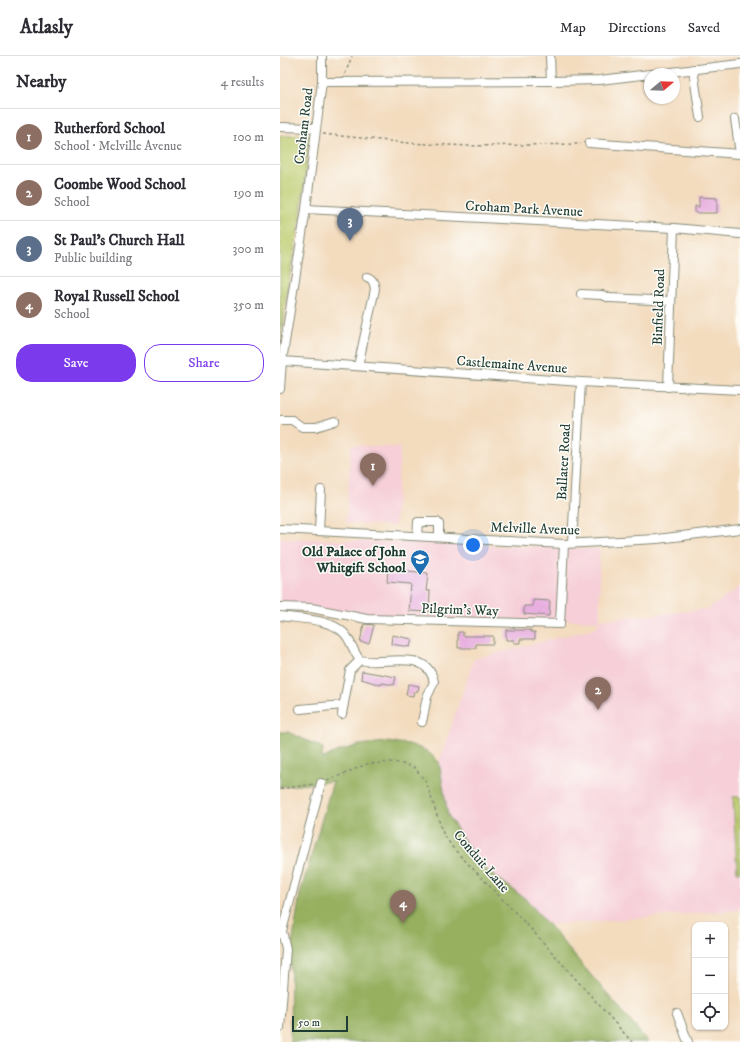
<!DOCTYPE html>
<meta charset="utf-8">
<style>
:root{--surface:#fff;--page:#f2f2f3;--text:#2b2b33;--muted:#7c7c81;--line:#e1e1e2;--accent:#7c3aed}
body{margin:0;font-family:"IM FELL DW Pica",serif;background:var(--page);color:var(--text)}
.controls{position:absolute;right:12px;bottom:12px;display:grid;overflow:hidden;border-radius:8px;box-shadow:0 1px 3px #0004}
.controls button{width:36px;height:36px;display:grid;place-items:center;padding:0;border:0;border-bottom:1px solid var(--line);background:var(--surface);color:var(--text);font:20px sans-serif}
.compass{position:absolute;left:364px;top:12px;width:36px;height:36px;border-radius:50%;background:var(--surface);box-shadow:0 1px 3px #0004;rotate:71deg}
.scale{position:absolute;left:12px;bottom:10px;width:56px;box-sizing:border-box;padding-left:4px;border:2px solid #1f3d34;border-top:0;font-size:11px;line-height:14px;white-space:nowrap;color:#1f3d34;-webkit-text-stroke:3px #fdfcf7;paint-order:stroke}
.you{position:absolute;left:193px;top:489px;width:14px;height:14px;margin:-10px;border:3px solid #fff;border-radius:50%;background:#1a73e8;box-shadow:0 0 0 6px #1a73e833}
.badge{display:grid;place-items:center;width:26px;height:26px;border-radius:50%;background:var(--accent);color:#fff;font-size:13px;font-weight:700}
.pin{position:absolute;translate:-50% -33px;filter:drop-shadow(0 1px 2px #0008)}
.pin::after{content:'';position:absolute;top:21px;width:14px;height:12px;background:inherit;clip-path:polygon(0 0,100% 0,50% 100%)}
.list{margin:0;padding:0;list-style:none}
h2{display:flex;justify-content:space-between;align-items:center;height:52px;margin:0;padding:0 16px;font-size:17px}
h2 small{font-size:13px;font-weight:400;color:var(--muted)}
.list li{display:grid;grid-template-columns:26px 1fr auto;gap:12px;align-items:center;box-sizing:border-box;height:56px;padding:0 16px;border-top:1px solid var(--line)}
.list b{display:block;font-size:15px;white-space:nowrap}
.list p{margin:0;font-size:13px;white-space:nowrap;color:var(--muted)}
.list em{font-size:13px;font-style:normal;color:var(--muted)}
.actions{display:flex;gap:8px;padding:12px 16px}
.actions a{flex:1;padding:9px 0;border:1px solid var(--accent);border-radius:16px;text-align:center;font-size:14px;color:var(--accent)}
.actions .main{background:var(--accent);color:#fff}
.icon{flex:none;width:22px;height:22px;fill:none;stroke:currentColor;stroke-width:2;stroke-linecap:round;stroke-linejoin:round}
.map{position:relative;flex:none;width:460px;height:986px;overflow:hidden}
header{display:flex;align-items:center;gap:24px;box-sizing:border-box;height:56px;padding:0 20px;background:var(--surface);border-bottom:1px solid var(--line)}
header strong{font-size:19px}
nav{display:flex;gap:22px;margin-inline-start:auto;font-size:14px}
main{display:flex}
aside{flex:1;background:var(--surface)}
.map>svg:first-child{display:block}
.built{fill:#f6cfd8}
.green{fill:#bdcc6e;stroke:#6e8451}
.forest{fill:#96b061;stroke:#5a764a}
.building{fill:#e7aedf}
.lines{fill:none;stroke-linecap:round;stroke-linejoin:round}
.minor-casing{stroke:#898c79;stroke-width:10}
.path{stroke:#898c79;stroke-width:1.5;stroke-dasharray:3 3;stroke-linecap:butt}
.minor{stroke:#fff;stroke-width:8}
.labels{text-anchor:middle;stroke-width:3;stroke-linejoin:round;paint-order:stroke}
.street-label{font-size:14px;fill:#1f3d34;stroke:#fdfcf7}
.poi-label{font-size:14px;font-weight:bold;fill:#1f3d34;stroke:#fdfcf7;text-anchor:end}
</style>
<header>
<strong>Atlasly</strong>
<nav><a>Map</a><a>Directions</a><a>Saved</a></nav>
</header>
<main>
<aside>
<h2>Nearby<small>4 results</small></h2>
<ul class="list">
<li><span class="badge" style="background:#8d6e63">1</span><div><b>Rutherford School</b><p>School · Melville Avenue</p></div><em>100 m</em></li>
<li><span class="badge" style="background:#8d6e63">2</span><div><b>Coombe Wood School</b><p>School</p></div><em>190 m</em></li>
<li><span class="badge" style="background:#5c6f8a">3</span><div><b>St Paul's Church Hall</b><p>Public building</p></div><em>300 m</em></li>
<li><span class="badge" style="background:#8d6e63">4</span><div><b>Royal Russell School</b><p>School</p></div><em>350 m</em></li>
</ul>
<div class="actions"><a class="main">Save</a><a>Share</a></div>
</aside>
<div class="map">
<svg width="460" height="986" viewBox="0 0 460 986">
<rect width="100%" height="100%" fill="#fdfcf7"/>
<filter id="ink" filterUnits="userSpaceOnUse"><feTurbulence type="fractalNoise" baseFrequency=".025" numOctaves="2"/><feDisplacementMap in="SourceGraphic" scale="8" xChannelSelector="R" yChannelSelector="G"/><feConvolveMatrix kernelMatrix="1 2 1 2 8 2 1 2 1" color-interpolation-filters="sRGB"/></filter>
<filter id="wash" filterUnits="userSpaceOnUse"><feTurbulence type="fractalNoise" baseFrequency=".012" numOctaves="4" result="noise"/><feDisplacementMap in="SourceGraphic" scale="16" xChannelSelector="R" yChannelSelector="G"/><feGaussianBlur stdDeviation="0.9" result="paint"/><feColorMatrix in="noise" values="0 0 0 0 0 0 0 0 0 0 0 0 0 0 0 0 0 1.4 0 .05"/><feComposite in="paint" operator="in"/></filter>
<g filter="url(#wash)">
<rect width="100%" height="100%" fill="#f3dbbe"/>
<g class="built">
<polygon points="71,389 120,392 115,470 66,467"/>
<polygon points="0,482 281,492 278,564 87,561 0,548"/>
<polygon points="287,492 319,493 320,564 428,553 460,531 460,854 268,869 247,844 199,808 168,759 159,706 194,603 316,572 320,565 284,564"/>
</g>
<g class="green">
<polygon points="0,80 29,80 21,158 7,233 0,285"/>
<polygon points="453,741 460,741 460,816 457,816"/>
</g>
<polygon class="forest" points="0,676 8,676 43,692 42,703 56,696 79,689 106,686 129,688 147,695 159,706 168,759 199,808 247,844 368,986 10,986 11,894 20,838 53,725 0,731"/>
<g id="blocks">
<g class="building">
<polygon points="419,141 437,142 437,157 415,157 415,150 419,151"/>
<polygon points="108,513 148,517 146,535 150,535 149,556 129,555 131,528 107,526"/>
<polygon points="253,544 270,545 269,560 244,558 244,550 253,550"/>
<polygon points="84,568 94,569 89,587 80,586"/>
<polygon points="226,574 251,574 251,576 255,576 255,583 240,583 240,587 234,587 234,584 226,584"/>
<polygon points="178,576 183,576 183,580 213,580 213,588 196,588 196,592 178,592"/>
<polygon points="112,579 132,583 130,591 111,588"/>
<polygon points="82,615 116,621 114,629 102,627 101,629 81,623"/>
<polygon points="128,628 139,630 138,636 134,635 133,640 126,639"/>
</g>
</g>
</g>
<g filter="url(#ink)">
<use href="#blocks" fill-opacity="0" stroke="#898c79" stroke-width="1"/>
<g class="lines">
<defs>
<g id="minor">
<polyline points="270,0 271,25"/>
<polyline points="413,13 420,61"/>
<polyline points="374,18 460,8"/>
<polyline points="42,26 271,25 320,24 370,18"/>
<polyline points="455,63 460,98"/>
<polyline points="0,71 35,72"/>
<polyline points="309,87 460,98"/>
<polyline points="26,153 394,172 460,178"/>
<polyline points="72,174 72,155"/>
<polyline points="301,238 322,239 330,242 391,245"/>
<polyline points="2,305 301,326 460,334"/>
<path d="M78,310L95,233C94,227 93,223 87,221"/>
<polyline points="388,331 394,172"/>
<polyline points="0,333 2,305 26,153 42,26 42,0"/>
<polyline points="0,364 12,364 22,371 36,371 55,365"/>
<polyline points="0,473 284,488 377,483 460,473"/>
<polyline points="39,475 41,434"/>
<polyline points="137,480 138,466 157,466 159,468 159,481"/>
<polyline points="292,487 301,326"/>
<polyline points="0,551 31,552 87,563 280,568 284,488"/>
<path d="M0,560C19,563 49,562 64,577C71,584 73,596 80,604C105,610 147,591 154,626L147,641L142,666"/>
<polyline points="20,653 63,649"/>
<polyline points="62,658 70,614 80,604"/>
<polyline points="397,957 408,986"/>
<polyline points="0,972 6,893 2,875 41,727"/>
</g>
</defs>
<use href="#minor" class="minor-casing"/>
<g class="path">
<polyline points="65,18 72,0"/>
<polyline points="43,78 128,87 188,90 301,88"/>
<polyline points="47,725 87,708 114,706 134,711 146,726 163,777 173,792 253,875 352,986"/>
<polyline points="0,733 34,728"/>
</g>
<use href="#minor" class="minor"/>
</g>
</g>
<defs>
<symbol id="school-pin" viewBox="-11 -11 22 30"><path d="M0 17L-7.5 6A9.5 9.5 0 1 1 7.5 6Z" fill="#1f6fb2" stroke="#fdfcf7"/><path d="M0-5L7-2L0 1L-7-2ZM-4 1L0 2.5L4 1V4Q0 6-4 4Z" fill="#fff"/></symbol>
</defs>
<g fill-rule="evenodd">
<use href="#school-pin" x="129" y="492" width="22" height="30"/>
</g>
<g class="labels">
<g class="street-label">
<text transform="translate(23 70) rotate(-83)" y="5">Croham Road</text>
<text transform="translate(244 152) rotate(3)" y="5">Croham Park Avenue</text>
<text transform="translate(378 251) rotate(-88)" y="5">Binfield Road</text>
<text transform="translate(232 308) rotate(4)" y="5">Castlemaine Avenue</text>
<text transform="translate(283 406) rotate(-87)" y="5">Ballater Road</text>
<text transform="translate(255 472) rotate(2)" y="5">Melville Avenue</text>
<text transform="translate(180 553) rotate(2)" y="5">Pilgrim's Way</text>
<text transform="translate(202 805) rotate(49)" y="5">Conduit Lane</text>
</g>
<g class="poi-label">
<text x="126" y="500">Old Palace of John<tspan x="126" dy="16">Whitgift School</tspan></text>
</g>
</g>
</svg>
<div class="controls">
<button>+</button>
<button>−</button>
<button><svg class="icon" aria-label="locate" viewBox="0 0 24 24"><circle cx="12" cy="12" r="6"/><path d="M12 2v4M12 18v4M2 12h4M18 12h4"/></svg></button>
</div>
<svg class="compass" viewBox="-18 -18 36 36"><path d="M0-13l5 13h-10z" fill="#e53935"/><path d="M0 13l5-13h-10z" fill="#7c7c81"/></svg>
<div class="scale">50 m</div>
<div class="you"></div>
<div class="pin badge" style="left:93px;top:430px;background:#8d6e63">1</div>
<div class="pin badge" style="left:318px;top:654px;background:#8d6e63">2</div>
<div class="pin badge" style="left:70px;top:185px;background:#5c6f8a">3</div>
<div class="pin badge" style="left:123px;top:867px;background:#8d6e63">4</div>
</div>
</main>
